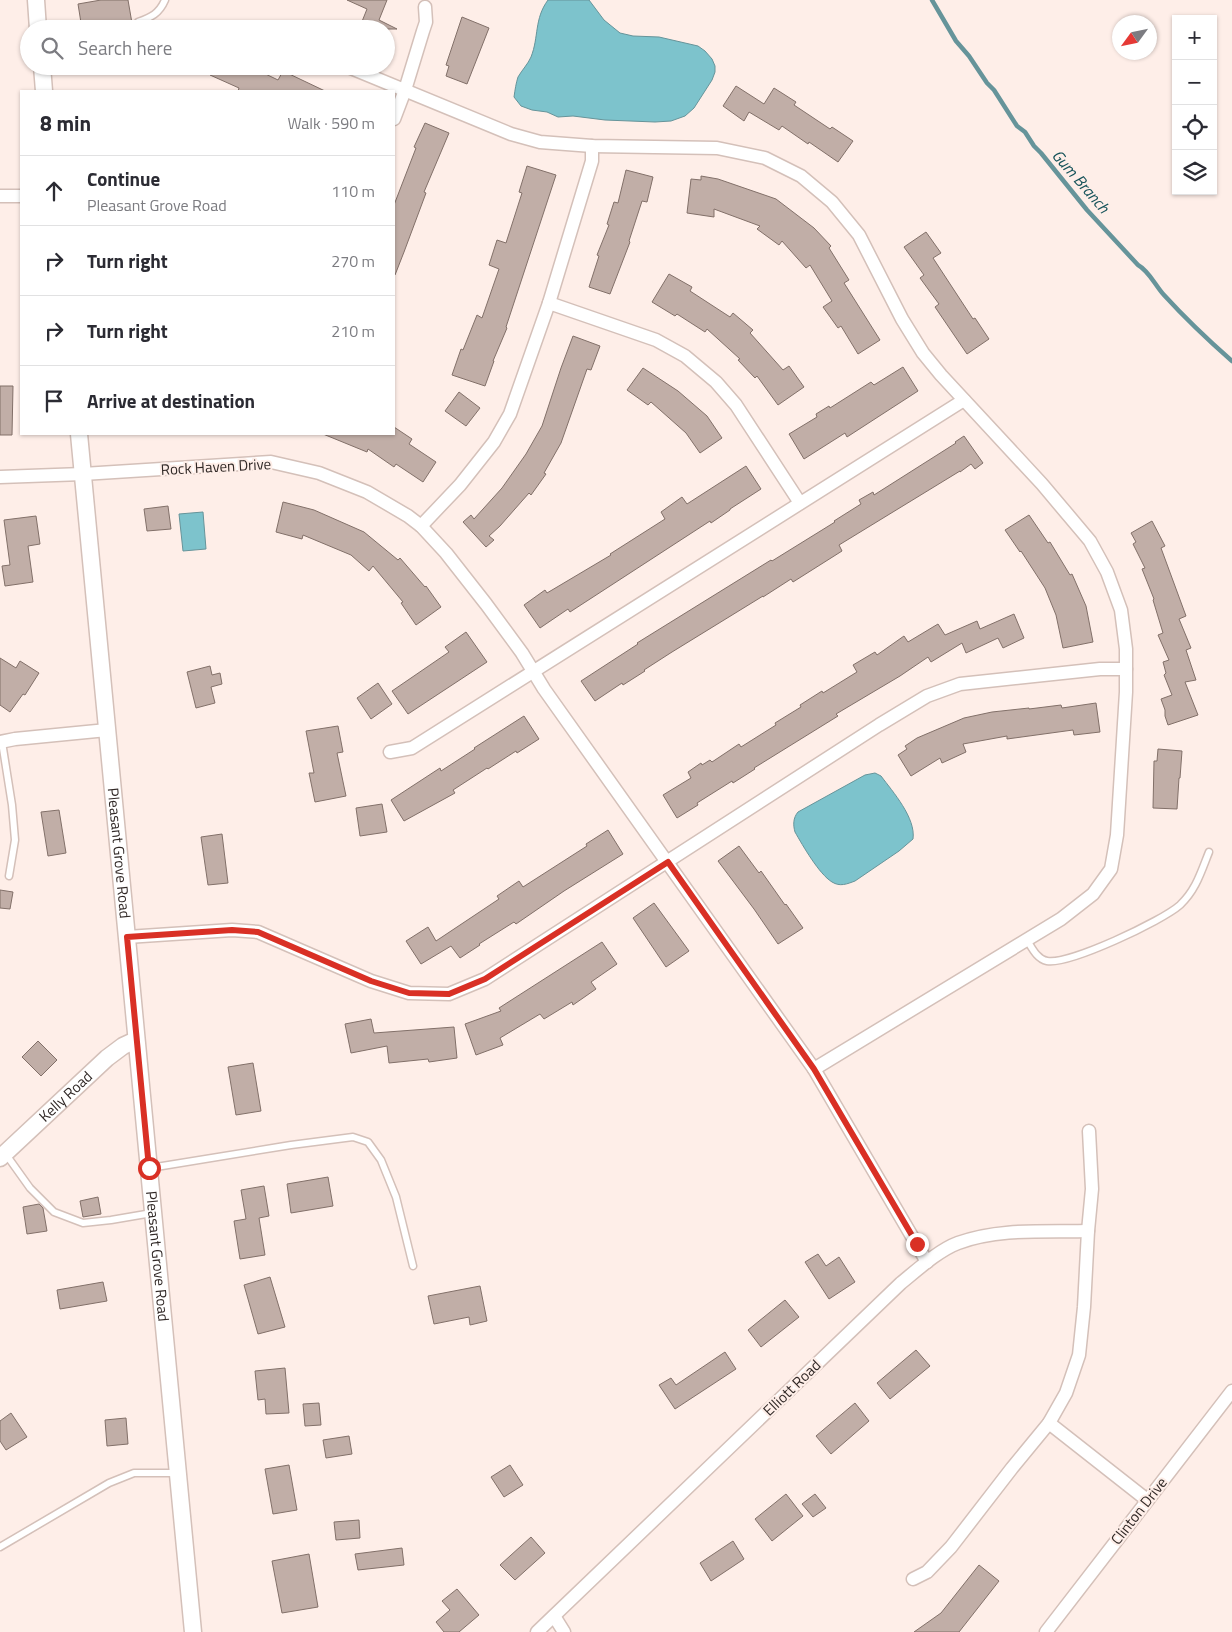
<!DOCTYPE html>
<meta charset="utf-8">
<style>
:root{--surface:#fff;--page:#f2f2f3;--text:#2b2b33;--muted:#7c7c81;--line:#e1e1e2}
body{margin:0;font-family:"Titillium Web",sans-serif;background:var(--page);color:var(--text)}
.controls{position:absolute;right:15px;top:15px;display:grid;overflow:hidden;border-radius:0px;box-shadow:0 1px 4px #0004}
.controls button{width:45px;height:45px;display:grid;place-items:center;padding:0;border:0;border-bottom:1px solid var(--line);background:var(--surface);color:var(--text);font:25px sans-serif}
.compass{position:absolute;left:1112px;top:15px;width:45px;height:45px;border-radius:50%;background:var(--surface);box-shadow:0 1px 4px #0004;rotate:237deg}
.stop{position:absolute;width:15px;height:15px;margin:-11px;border:4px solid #d93025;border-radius:50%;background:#fff}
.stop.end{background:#d93025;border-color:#fff;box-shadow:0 1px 5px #0008}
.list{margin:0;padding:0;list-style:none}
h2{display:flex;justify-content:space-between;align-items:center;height:65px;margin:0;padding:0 20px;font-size:21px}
h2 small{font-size:16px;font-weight:400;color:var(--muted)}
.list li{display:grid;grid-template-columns:32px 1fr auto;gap:15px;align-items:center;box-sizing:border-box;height:70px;padding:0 20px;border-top:1px solid var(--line)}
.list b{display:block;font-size:19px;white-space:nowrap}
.list p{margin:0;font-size:16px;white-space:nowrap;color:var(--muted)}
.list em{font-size:16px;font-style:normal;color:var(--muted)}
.icon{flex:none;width:28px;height:28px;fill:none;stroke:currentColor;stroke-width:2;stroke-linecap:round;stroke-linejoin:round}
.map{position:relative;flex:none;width:1232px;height:1632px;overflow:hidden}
.search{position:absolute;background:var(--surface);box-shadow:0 1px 4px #0004;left:20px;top:20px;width:375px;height:55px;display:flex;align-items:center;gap:12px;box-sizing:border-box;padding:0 18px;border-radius:28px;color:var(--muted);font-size:19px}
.panel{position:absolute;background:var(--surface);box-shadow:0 1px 4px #0004;left:20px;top:90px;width:375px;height:345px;border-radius:0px}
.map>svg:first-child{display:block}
.water{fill:#7dc3cc;stroke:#66949a}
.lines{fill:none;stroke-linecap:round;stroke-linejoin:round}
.stream{stroke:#66949a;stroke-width:4.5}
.building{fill:#c1aea7;stroke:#827069}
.service-casing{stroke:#d4c0b9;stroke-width:9}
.minor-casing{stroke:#d4c0b9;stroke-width:15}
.tertiary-casing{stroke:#d4c0b9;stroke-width:19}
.service{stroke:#fff;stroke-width:6}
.minor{stroke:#fff;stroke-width:12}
.tertiary{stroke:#fff;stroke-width:16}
.route{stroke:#d93025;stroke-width:6}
.labels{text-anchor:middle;stroke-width:4;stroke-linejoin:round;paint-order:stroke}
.street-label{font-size:15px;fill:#302826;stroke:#feeee8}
.water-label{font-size:16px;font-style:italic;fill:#155259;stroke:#feeee8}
</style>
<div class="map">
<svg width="1232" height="1632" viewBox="0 0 1232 1632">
<rect width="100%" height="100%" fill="#feeee8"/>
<g class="water">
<path d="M548,0H589L604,20L620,33L633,36L659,37L698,46L705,51L712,59L715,66V72L712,80L694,108L685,116L671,121L655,122L605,120L573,116L558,117L547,112L532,110L521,106L514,97C515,90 516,83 518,77C522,70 528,64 531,57C539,37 534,19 548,0Z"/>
<polygon points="203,512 206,549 183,551 179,514"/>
<path d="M875,773L881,776C893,792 916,818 913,839L899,851L855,881C847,884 840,887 832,882C819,874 803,846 795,832C793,825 793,818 798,812L865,775Z"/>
</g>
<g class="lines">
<path class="stream" d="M932,0L956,41L969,56L987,83L994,90L1017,126L1025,132L1034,146L1041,153L1087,210L1138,265C1149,271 1155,285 1164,295C1185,318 1208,340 1232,361"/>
</g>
<g class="building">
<polygon points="101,0 128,0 133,29 82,29 78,4"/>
<polygon points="347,0 387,0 379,20 397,29 359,29 367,9"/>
<polygon points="462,17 489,28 467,84 446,76 449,66 446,65"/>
<polygon points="213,66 249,66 278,80 283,71 325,91 238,91 239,88 210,75"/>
<polygon points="736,86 764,104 774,88 796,102 794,105 830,129 832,127 853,141 838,162 809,142 808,144 782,126 779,130 749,112 744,121 723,106"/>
<polygon points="425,123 449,133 424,192 426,193 404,252 395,275 394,274 394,205 416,148 414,147"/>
<polygon points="527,166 556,175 506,327 507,328 493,361 494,361 485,386 452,375 461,349 463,350 477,315 482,318 499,269 489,265 497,240 506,243 522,193 519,192"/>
<polygon points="626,170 653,177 647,202 642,201 629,241 630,242 610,294 589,287 599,256 597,255 609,225 607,224 614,202 618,203"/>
<polygon points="701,176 718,179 776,199 814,228 831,246 829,248 849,280 844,283 880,340 858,354 841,326 838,328 823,307 832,301 810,265 806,268 782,241 779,245 757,229 760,226 714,209 714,217 687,213 691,179 701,180"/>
<polygon points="926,232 941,253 933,258 973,319 975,318 989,339 967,354 935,307 939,304 920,278 924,275 904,247"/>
<polygon points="669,274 692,287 690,291 730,317 733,313 753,330 750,333 783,370 789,366 804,387 778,405 757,376 755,378 738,360 740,359 707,329 705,332 677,314 675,316 652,302"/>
<polygon points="573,336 600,346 591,370 587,369 561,443 544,473 546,474 531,495 529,493 500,526 489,536 494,540 486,547 463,522 471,515 474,519 502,488 526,454 542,426 561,368"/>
<polygon points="903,367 918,391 847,437 845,433 804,459 789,434 817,417 816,414 829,406 830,408 871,382 874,385"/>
<polygon points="643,368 678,391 707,416 722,438 700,453 686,433 651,402 648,405 627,390"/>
<polygon points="0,386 13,386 12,435 0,435"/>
<polygon points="459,392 480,408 466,426 445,411"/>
<polygon points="394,427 412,439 409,444 436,462 423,482 396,464 394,467 368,449 367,452 323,434 394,434"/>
<polygon points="964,436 983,463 975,469 971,464 960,472 960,471 839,545 842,551 793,582 791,579 763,597 763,596 672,652 644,670 645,671 623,685 622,683 595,701 581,681 638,644 637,643 771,560 772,561 835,522 834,521 861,504 859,500 873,492 874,495 956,443 955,442"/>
<polygon points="746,466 761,489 730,509 730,510 711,523 710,521 570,612 568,609 540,628 524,605 545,590 547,593 611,555 610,554 665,519 661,512 682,497 687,504"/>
<polygon points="283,502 314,510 364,532 398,560 400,558 425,587 426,586 441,607 416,625 401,603 403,602 373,566 369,571 351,555 303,535 302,539 276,532"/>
<polygon points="168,506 171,529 147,531 144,509"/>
<polygon points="1029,515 1048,543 1050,542 1070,575 1072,574 1086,606 1093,642 1063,648 1056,615 1045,588 1021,551 1020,552 1005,530"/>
<polygon points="36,516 40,544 28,546 33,582 5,586 2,566 10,565 4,520"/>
<polygon points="1152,521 1165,546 1161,548 1186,616 1179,619 1191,648 1186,650 1196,680 1185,682 1198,715 1168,725 1165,716 1165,710 1161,699 1172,695 1164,675 1166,673 1163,662 1169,660 1158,635 1163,633 1153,600 1154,599 1142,569 1145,568 1133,544 1136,542 1131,533"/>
<polygon points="1014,614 1024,638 1003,648 998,638 966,653 962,643 931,662 928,657 900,676 836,714 838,716 754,768 755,769 733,783 732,781 697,803 698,805 677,818 663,795 691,778 688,772 701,763 702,765 710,760 712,762 739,744 741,747 776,725 775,723 801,707 800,705 822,691 823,693 857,672 853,665 875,652 877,655 904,636 908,642 938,624 945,635 977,621 980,629"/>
<polygon points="466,632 487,662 408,714 392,691 449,652 445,647"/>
<polygon points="0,658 16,668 20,661 39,673 25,695 23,694 10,712 0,705"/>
<polygon points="210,666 212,675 220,673 222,684 211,687 215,703 196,708 187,672"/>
<polygon points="378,683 392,704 371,719 357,698"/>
<polygon points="1096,703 1100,732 1074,735 1073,730 1007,739 1007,736 963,744 966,752 942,763 940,758 911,776 898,755 907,749 905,746 917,738 964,718 992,712 1029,708 1029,709 1061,705 1062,708"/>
<polygon points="524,716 539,739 517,753 516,751 488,769 487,768 453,790 455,793 404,821 391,800 440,768 441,771 475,749 474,748"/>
<polygon points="338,726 343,752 337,753 346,796 315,802 309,773 314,773 306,731"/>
<polygon points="1158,749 1182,751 1180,778 1179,778 1177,809 1153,808 1154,761 1157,761"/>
<polygon points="382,804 387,832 360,836 356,808"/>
<polygon points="59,810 66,853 48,856 41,812"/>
<polygon points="608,830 623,854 564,891 516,924 514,922 479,944 480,945 460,958 451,946 421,964 406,941 428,927 436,941 499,899 497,896 519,881 523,887 587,846 586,844"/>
<polygon points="222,834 228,883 208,885 201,837"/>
<polygon points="739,846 759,873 761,871 785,905 786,904 803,928 778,944 754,909 718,861"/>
<polygon points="0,890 13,892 10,909 0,908"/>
<polygon points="654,903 689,951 666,967 633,918"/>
<polygon points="602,942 617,964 591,982 596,989 573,1005 572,1002 544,1019 540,1014 500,1038 503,1045 476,1055 465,1024 501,1011 499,1008"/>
<polygon points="371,1019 374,1033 454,1027 457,1058 429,1062 428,1059 389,1063 387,1046 351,1053 345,1024"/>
<polygon points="38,1041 57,1060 41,1076 22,1057"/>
<polygon points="253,1063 261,1111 236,1115 228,1067"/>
<polygon points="328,1177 333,1206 291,1213 287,1184"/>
<polygon points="264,1186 269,1216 259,1218 265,1255 240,1259 234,1221 246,1219 241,1190"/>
<polygon points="98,1197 101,1214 83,1217 80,1201"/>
<polygon points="39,1204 43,1208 47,1231 27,1234 23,1207"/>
<polygon points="818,1254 826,1266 839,1257 855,1282 829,1299 805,1262"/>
<polygon points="270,1277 285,1327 258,1334 244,1285"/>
<polygon points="103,1282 107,1301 60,1309 57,1290"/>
<polygon points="480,1286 487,1321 470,1325 469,1317 434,1324 428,1296"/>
<polygon points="785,1300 799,1317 761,1347 748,1330"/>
<polygon points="916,1350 930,1366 890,1399 877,1383"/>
<polygon points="725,1352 736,1369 675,1409 659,1385 671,1378 676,1385"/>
<polygon points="285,1368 289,1413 266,1414 265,1399 258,1400 255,1371"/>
<polygon points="319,1403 321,1425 305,1426 303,1404"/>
<polygon points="855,1403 869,1421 831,1454 816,1436"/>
<polygon points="11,1413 27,1437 6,1450 0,1441 0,1421"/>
<polygon points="126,1418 128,1444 107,1446 105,1420"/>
<polygon points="349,1436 352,1454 326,1458 323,1440"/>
<polygon points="289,1465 297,1510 273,1514 265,1469"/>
<polygon points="510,1465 523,1485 504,1497 491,1477"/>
<polygon points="786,1494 803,1516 772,1541 755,1519"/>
<polygon points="815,1494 826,1508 813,1517 802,1504"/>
<polygon points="359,1520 360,1538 336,1540 334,1522"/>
<polygon points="531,1537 545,1553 515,1580 500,1565"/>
<polygon points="733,1541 744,1559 711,1581 700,1563"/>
<polygon points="402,1548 404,1565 358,1570 355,1554"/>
<polygon points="309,1554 318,1607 282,1613 272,1561"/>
<polygon points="979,1565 999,1581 959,1632 914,1632 941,1613"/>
<polygon points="457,1589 479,1615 459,1632 444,1632 436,1622 450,1610 442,1601"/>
</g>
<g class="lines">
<defs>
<g id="service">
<path d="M138,22C151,17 159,14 165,0"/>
<polyline points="2,742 12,805 15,840 9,876"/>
<path d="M1027,940C1032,948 1037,959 1047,961C1069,965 1162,921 1180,905C1196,890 1201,872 1209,852"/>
<polyline points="5,1153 30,1188 54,1212 83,1223 111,1220 152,1213"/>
<polyline points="150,1168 291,1145 353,1137 368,1142 381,1160 396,1197 413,1266"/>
<polyline points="0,1547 109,1483 134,1473 176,1473"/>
</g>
<g id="minor">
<polyline points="346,66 511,134 540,142 592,146 717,148 765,158 801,176 832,202 859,235 902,319 923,353 941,375 1042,484 1090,541 1107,572 1121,610 1126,649 1126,692 1117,835 1111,869 1093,894 1061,919 814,1069"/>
<polyline points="394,119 405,90 423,31 426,22 425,7"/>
<polyline points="0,196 21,196"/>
<polyline points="549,303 656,340 685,356 716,382 736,405 800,503"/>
<polyline points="0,477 83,474 271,462 319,473 367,492 408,516 421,526 446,553 486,604 522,653 544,689 814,1069 927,1262"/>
<polyline points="421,526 460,485 494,442 510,414 549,303 592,161 592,146"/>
<polyline points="0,742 15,739 107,730"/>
<polyline points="390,752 412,748 964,400"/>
<polyline points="127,937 232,930 258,932 371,981 409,993 449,994 485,979 879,725 927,696 960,684 1100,669 1126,669"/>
<polyline points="1049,1423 1147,1500"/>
<polyline points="913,1579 927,1572 951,1547 1012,1468 1049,1423 1066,1393 1079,1355 1084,1307 1088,1231 1092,1189 1089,1131"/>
<polyline points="554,1616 564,1632"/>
<path d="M537,1632L901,1283C917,1270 939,1250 958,1243C999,1228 1045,1232 1088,1231"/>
<polyline points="1046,1632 1232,1391"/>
</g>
<g id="tertiary">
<polyline points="36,0 38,29"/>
<polyline points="42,66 44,91"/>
<path id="s1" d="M79,434L193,1632"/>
<path id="s2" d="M0,1158L107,1058L123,1046L136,1040"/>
</g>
</defs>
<use href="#service" class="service-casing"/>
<use href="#minor" class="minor-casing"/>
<use href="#tertiary" class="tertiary-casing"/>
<use href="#service" class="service"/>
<use href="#minor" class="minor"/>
<use href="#tertiary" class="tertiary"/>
</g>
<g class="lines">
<polyline class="route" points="149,1168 127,937 232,930 258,932 371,981 409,993 449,994 485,979 668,862 814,1069 917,1244"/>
</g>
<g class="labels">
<g class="street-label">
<text transform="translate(216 467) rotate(-3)" y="5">Rock Haven Drive</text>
<text dy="5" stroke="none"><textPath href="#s1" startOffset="421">Pleasant Grove Road</textPath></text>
<text dy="5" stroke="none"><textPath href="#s2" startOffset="90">Kelly Road</textPath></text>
<text dy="5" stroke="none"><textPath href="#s1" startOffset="826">Pleasant Grove Road</textPath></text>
<text transform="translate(792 1388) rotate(-44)" y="5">Elliott Road</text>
<text transform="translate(1139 1511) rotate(-52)" y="5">Clinton Drive</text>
</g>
<g class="water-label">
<text transform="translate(1081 181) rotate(49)" y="6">Gum Branch</text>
</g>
</g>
</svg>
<div class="controls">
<button>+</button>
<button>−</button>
<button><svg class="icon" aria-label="locate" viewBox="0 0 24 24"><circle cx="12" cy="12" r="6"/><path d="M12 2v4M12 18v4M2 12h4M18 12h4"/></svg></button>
<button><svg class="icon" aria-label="layers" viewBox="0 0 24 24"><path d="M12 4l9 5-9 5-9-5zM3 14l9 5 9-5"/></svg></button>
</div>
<svg class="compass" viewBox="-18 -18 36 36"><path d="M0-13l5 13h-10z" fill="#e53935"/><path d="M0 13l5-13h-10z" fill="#7c7c81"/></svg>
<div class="stop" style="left:149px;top:1168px"></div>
<div class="stop end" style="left:917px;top:1244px"></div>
<div class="search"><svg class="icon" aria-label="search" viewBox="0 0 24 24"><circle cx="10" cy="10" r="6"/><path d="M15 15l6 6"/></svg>Search here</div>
<section class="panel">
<h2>8 min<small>Walk · 590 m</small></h2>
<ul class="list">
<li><svg class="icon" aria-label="ahead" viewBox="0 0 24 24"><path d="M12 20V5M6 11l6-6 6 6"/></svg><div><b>Continue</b><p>Pleasant Grove Road</p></div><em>110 m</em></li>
<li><svg class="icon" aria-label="right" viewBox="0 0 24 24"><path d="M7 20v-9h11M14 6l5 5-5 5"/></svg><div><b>Turn right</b></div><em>270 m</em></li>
<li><svg class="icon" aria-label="right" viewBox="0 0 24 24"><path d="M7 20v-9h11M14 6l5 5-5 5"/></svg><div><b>Turn right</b></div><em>210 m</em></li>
<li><svg class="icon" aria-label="arrive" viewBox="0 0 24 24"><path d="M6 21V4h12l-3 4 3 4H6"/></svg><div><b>Arrive at destination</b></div></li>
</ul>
</section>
</div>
